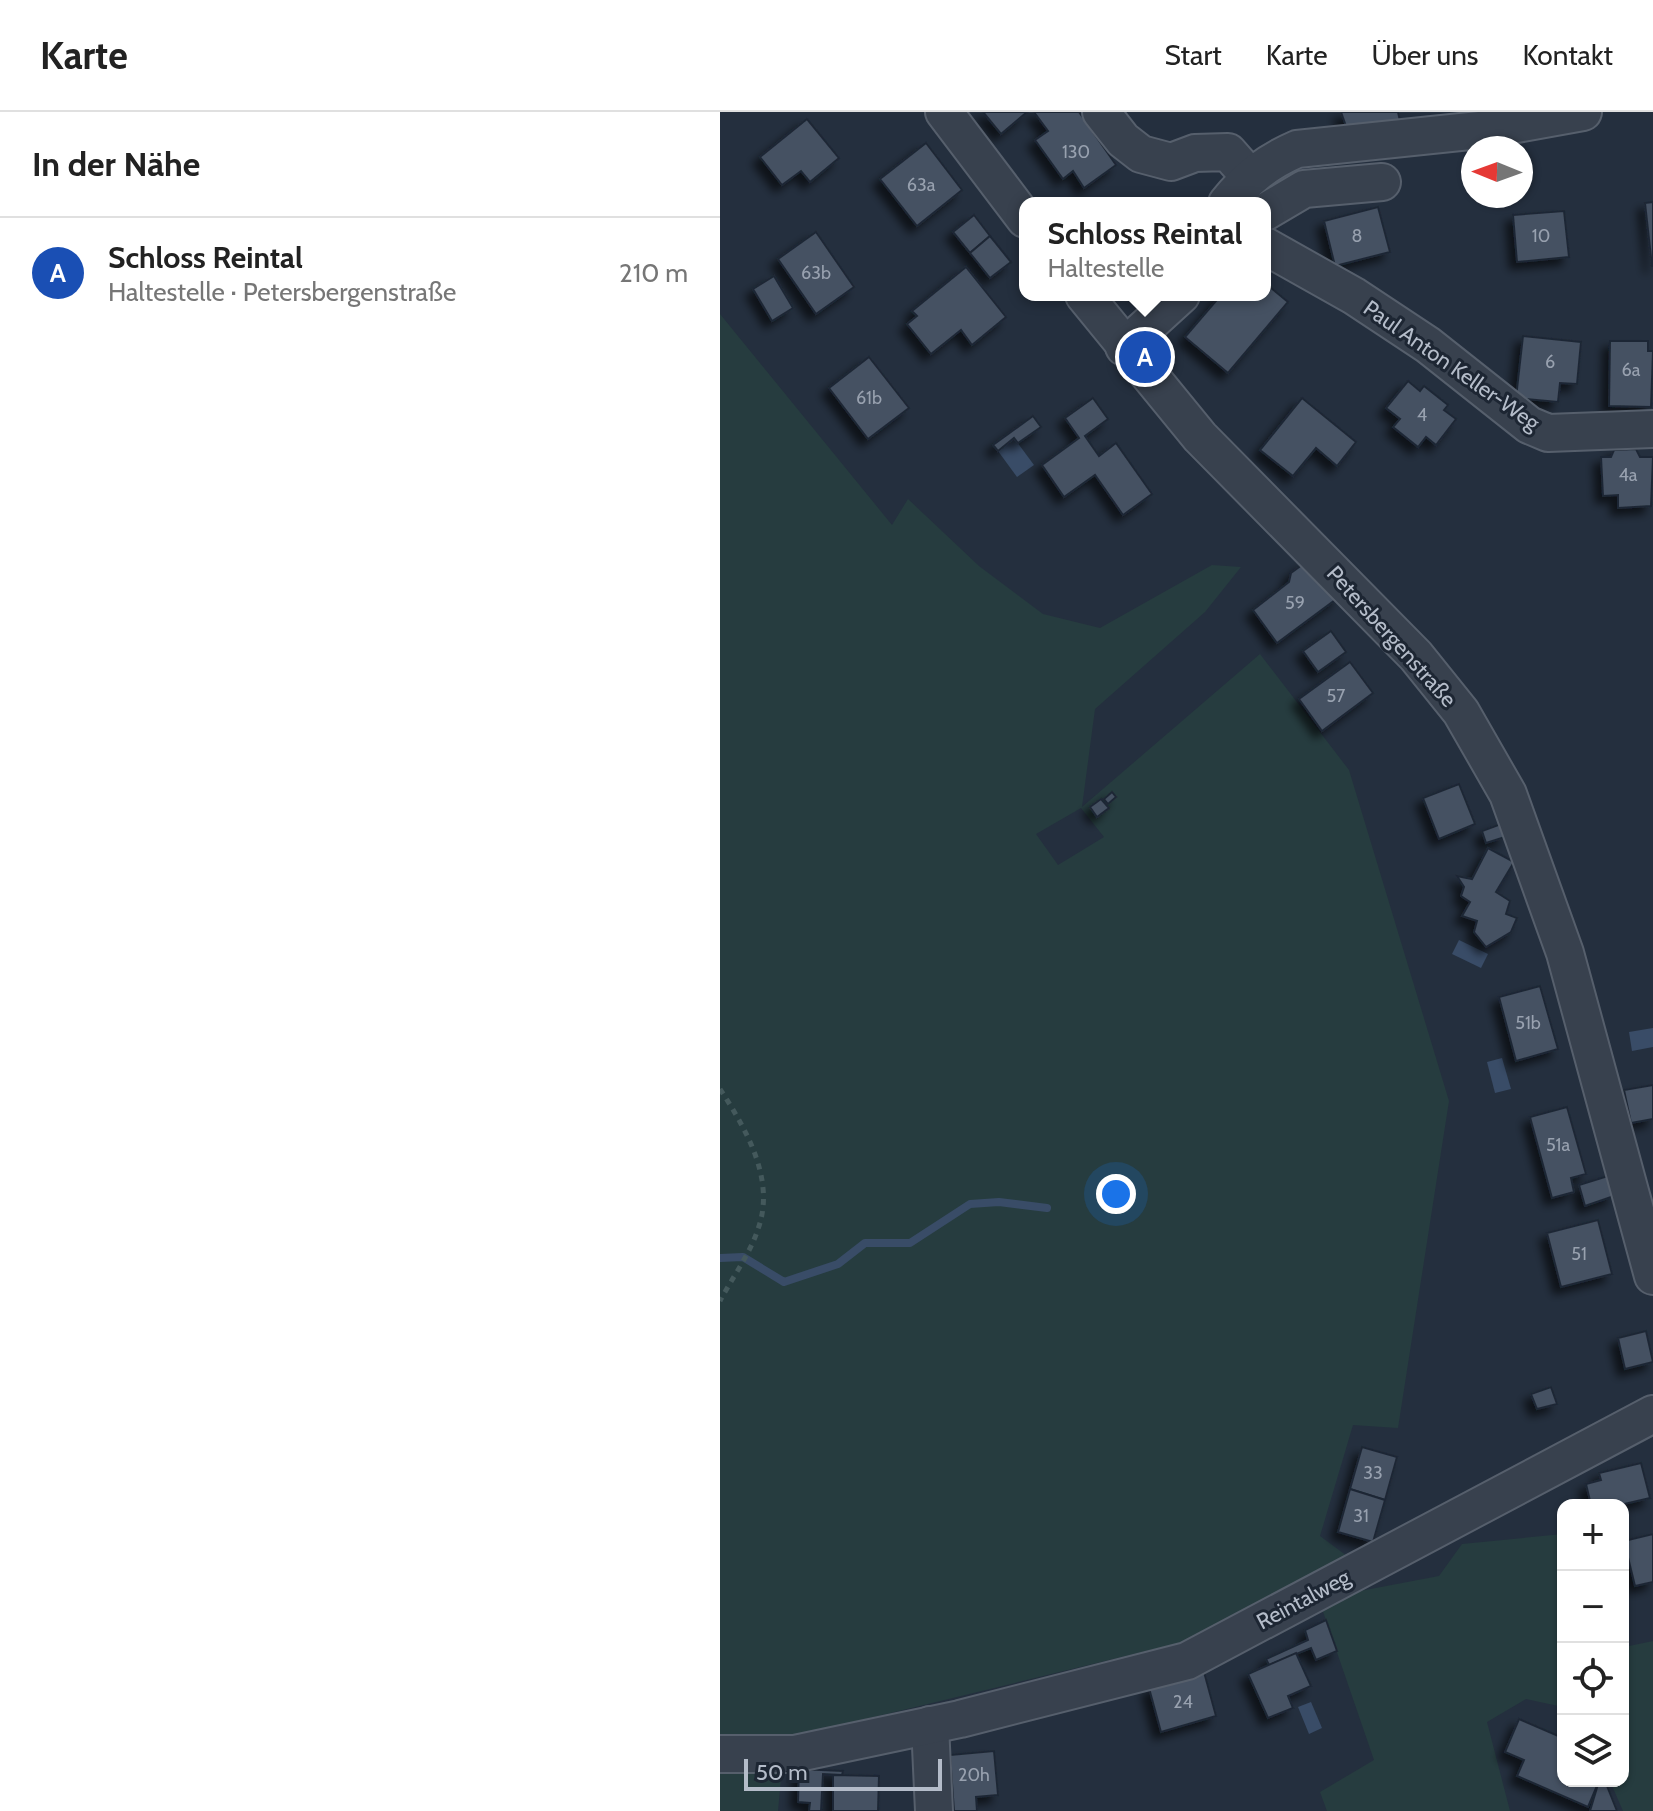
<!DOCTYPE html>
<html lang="de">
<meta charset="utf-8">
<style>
:root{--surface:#fff;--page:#f2f2f2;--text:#222;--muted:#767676;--line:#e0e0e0;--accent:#516482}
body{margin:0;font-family:Cabin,sans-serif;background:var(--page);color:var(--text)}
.controls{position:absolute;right:24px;bottom:24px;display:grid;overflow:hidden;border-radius:16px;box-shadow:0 2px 6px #0004}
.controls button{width:72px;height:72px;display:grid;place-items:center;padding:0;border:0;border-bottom:2px solid var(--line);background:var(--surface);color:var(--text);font:40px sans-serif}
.compass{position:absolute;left:741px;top:24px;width:72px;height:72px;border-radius:50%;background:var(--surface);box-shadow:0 2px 6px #0004;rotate:271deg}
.scale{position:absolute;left:24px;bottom:20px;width:198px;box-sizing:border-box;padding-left:8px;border:4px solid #b4bcc9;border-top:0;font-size:22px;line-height:28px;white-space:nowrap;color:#b4bcc9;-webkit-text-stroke:6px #1d2633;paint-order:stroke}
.you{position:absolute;left:396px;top:1082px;width:28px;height:28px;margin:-20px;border:6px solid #fff;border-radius:50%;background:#1a73e8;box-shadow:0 0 0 12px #1a73e833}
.badge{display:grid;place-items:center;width:52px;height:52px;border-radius:50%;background:var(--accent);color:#fff;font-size:26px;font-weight:700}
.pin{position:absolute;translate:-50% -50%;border:4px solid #fff;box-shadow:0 2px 8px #0006}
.popup{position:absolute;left:299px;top:85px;width:252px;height:104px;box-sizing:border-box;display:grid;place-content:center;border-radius:16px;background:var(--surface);filter:drop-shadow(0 2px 6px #0005);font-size:26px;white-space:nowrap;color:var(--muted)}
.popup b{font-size:30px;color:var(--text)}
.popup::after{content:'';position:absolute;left:50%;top:100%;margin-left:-16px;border:16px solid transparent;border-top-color:var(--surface)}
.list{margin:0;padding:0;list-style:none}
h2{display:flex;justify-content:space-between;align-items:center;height:104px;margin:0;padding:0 32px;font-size:34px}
h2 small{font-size:26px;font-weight:400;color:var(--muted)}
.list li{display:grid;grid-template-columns:52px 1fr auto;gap:24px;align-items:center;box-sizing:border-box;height:112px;padding:0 32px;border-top:2px solid var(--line)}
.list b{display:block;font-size:30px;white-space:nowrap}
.list p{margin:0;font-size:26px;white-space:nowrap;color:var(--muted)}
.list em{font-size:26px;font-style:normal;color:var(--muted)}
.icon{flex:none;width:44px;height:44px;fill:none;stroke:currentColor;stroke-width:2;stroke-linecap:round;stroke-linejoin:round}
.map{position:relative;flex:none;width:933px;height:1699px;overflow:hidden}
header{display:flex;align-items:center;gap:48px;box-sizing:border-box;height:112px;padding:0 40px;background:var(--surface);border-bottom:2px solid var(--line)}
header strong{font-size:38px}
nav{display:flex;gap:44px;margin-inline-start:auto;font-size:28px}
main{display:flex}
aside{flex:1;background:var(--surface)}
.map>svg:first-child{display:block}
.green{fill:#263c3f;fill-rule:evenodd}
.water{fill:#394c67}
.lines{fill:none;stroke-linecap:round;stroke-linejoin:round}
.stream{stroke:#394c67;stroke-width:8}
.building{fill:#455162;stroke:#1f2835;stroke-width:2;filter:url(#shadow)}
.minor-casing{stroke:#565f6c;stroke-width:40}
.path{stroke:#44595c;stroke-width:5;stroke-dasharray:6 6;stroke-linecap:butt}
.minor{stroke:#38414e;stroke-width:36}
.labels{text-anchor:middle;stroke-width:6;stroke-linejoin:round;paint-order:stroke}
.number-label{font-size:18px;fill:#98a1af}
.street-label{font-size:22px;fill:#b4bcc9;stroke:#1d2633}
</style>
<header>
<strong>Karte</strong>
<nav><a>Start</a><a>Karte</a><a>Über uns</a><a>Kontakt</a></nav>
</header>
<main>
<aside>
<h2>In der Nähe<small></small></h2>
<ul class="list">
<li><span class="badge" style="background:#1a4fb4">A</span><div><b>Schloss Reintal</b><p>Haltestelle · Petersbergenstraße</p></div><em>210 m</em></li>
</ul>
</aside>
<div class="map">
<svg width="933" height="1699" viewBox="0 0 933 1699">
<defs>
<filter id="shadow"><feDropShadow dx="-7" dy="7" stdDeviation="4" flood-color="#0009"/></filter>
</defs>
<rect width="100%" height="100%" fill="#242f3e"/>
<g class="green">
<path d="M0,202L172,413L188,387L259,454L323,502L380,516L492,453L521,455L485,500L375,597L362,695L540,542L629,658L729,989L678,1316L633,1313L600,1424L627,1444L619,1483L719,1464L742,1432L843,1422V1595L806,1587L767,1610L790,1699H607L600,1680L654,1648L599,1488L493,1523L71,1625H0ZM361,696L384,725L338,753L316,722Z"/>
<polygon points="903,1511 909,1534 933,1529 933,1699 903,1699 890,1669 903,1669"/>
<polygon points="0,1654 62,1655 58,1699 0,1699"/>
</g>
<g class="water">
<polygon points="294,326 314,353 297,365 278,339"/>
<polygon points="739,828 768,842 761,856 732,842"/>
<polygon points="933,916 933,935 912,939 909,920"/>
<polygon points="782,946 791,977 775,981 767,950"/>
<polygon points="591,1590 602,1616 589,1622 578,1595"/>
</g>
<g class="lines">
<polyline class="stream" points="0,1146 23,1145 64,1170 118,1152 145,1131 190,1131 250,1092 279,1090 327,1096"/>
</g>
<g class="building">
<polygon points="263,0 307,0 281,22"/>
<polygon points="314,0 359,0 396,53 364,76 353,59 343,67 315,28 328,19"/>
<polygon points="621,0 678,0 682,18 627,17"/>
<polygon points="87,7 119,46 90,70 81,59 62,73 40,45"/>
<polygon points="206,31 242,78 197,114 160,67"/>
<polygon points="933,90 933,154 932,154 925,91"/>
<polygon points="658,95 670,140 615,154 604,109"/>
<polygon points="844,99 849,145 797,150 793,103"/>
<polygon points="254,103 270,124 250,141 233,120"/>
<polygon points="96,120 134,175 96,202 58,147"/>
<polygon points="270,124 291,150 270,166 250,141"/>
<polygon points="246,155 286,205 252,233 241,218 211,242 187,212 197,204 192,199"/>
<polygon points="54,164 73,196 52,209 33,177"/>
<polygon points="545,171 568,190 508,261 465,225 501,183 545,183"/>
<polygon points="803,224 861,230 857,272 840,271 838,290 796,286"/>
<polygon points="890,229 928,229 928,239 933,239 931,295 889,294"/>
<polygon points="149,245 189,296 148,327 109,276"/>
<polygon points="688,269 700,279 704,274 728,293 724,298 736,307 716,333 706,325 698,335 673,315 680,307 666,296"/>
<polygon points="373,286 388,307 365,324 379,344 396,331 432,382 403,403 375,363 344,385 322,353 359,326 345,306"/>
<polygon points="582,286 636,330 617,354 596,336 573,364 540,338"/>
<polygon points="313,304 321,315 298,331 294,326 278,339 273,333"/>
<polygon points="916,337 920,345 933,345 931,394 898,396 898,383 883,384 881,345 891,345 894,338"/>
<polygon points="586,450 619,485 557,531 533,498 569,470 571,461"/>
<polygon points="611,519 626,540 598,560 583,539"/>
<polygon points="630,550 653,581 602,619 579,587"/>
<polygon points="739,672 755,712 719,727 703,686"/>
<polygon points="392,680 396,685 388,692 384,687"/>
<polygon points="381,687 389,696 377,705 370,695"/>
<polygon points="781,712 785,725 766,731 762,719"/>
<polygon points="768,736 794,750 776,780 790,789 786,802 797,806 791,820 766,835 754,820 757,809 742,804 750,790 741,784 744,775 737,764 752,767"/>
<polygon points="820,874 838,937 796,949 779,885"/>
<polygon points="933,973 933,1007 911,1011 904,978"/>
<polygon points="847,995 866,1062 851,1066 854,1080 832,1086 810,1005"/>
<polygon points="888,1064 894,1084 865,1094 859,1073"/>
<polygon points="878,1108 892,1162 841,1175 827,1121"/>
<polygon points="926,1219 933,1250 905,1257 898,1226"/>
<polygon points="831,1275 837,1292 817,1297 811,1282"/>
<polygon points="642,1335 677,1345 665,1388 630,1377"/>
<polygon points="921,1351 930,1386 900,1393 871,1393 866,1372 881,1368 879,1361"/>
<polygon points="630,1377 665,1388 653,1430 618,1420"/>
<polygon points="933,1422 933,1470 915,1474 904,1429"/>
<polygon points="606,1508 617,1539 596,1548 591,1536 549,1553 546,1547 588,1528 585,1518"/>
<polygon points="576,1541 591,1574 568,1584 573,1596 548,1606 528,1562"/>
<polygon points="484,1560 496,1604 441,1620 429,1576"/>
<polygon points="799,1607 843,1626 843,1669 879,1669 868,1695 797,1664 804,1648 785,1640"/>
<polygon points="274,1639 278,1683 256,1685 257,1699 234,1699 230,1643"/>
<polygon points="79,1657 123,1659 122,1663 103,1662 101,1699 89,1699 90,1691 78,1690"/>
<polygon points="113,1663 159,1664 158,1699 113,1699"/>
<polygon points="879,1669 885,1669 897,1699 870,1699"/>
</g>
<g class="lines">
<defs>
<g id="minor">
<polyline points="224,0 305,107"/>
<polyline points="381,0 403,28 421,42 451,50 475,41 508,40 530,65"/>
<path d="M507,91C527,66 547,50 577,37L769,17L863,0"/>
<polyline points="545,100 584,77 662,70"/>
<polyline points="545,134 634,184 708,233 809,313 828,321 933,317"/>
<polyline points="364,183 480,325 696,544 741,600 788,682 845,841 933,1164"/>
<polyline points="404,235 461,183"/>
<polyline points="210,1613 214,1699"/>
<polyline points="0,1642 74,1642 240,1607 467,1549 933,1302"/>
</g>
</defs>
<use href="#minor" class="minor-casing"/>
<path class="path" d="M0,977C26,1017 56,1068 38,1117C30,1142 12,1166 0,1189"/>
<use href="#minor" class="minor"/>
</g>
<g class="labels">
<g class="number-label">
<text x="356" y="46">130</text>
<text x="201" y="79">63a</text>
<text x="637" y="130">8</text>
<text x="821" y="130">10</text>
<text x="96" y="167">63b</text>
<text x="830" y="256">6</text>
<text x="911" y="264">6a</text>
<text x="149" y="292">61b</text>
<text x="702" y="309">4</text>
<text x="908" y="369">4a</text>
<text x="575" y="497">59</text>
<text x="616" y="590">57</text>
<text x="808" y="917">51b</text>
<text x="838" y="1039">51a</text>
<text x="859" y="1148">51</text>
<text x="653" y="1367">33</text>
<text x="641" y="1410">31</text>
<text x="463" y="1596">24</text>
<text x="254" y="1669">20h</text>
</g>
<g class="street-label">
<text transform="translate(732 253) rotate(35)" y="8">Paul Anton Keller-Weg</text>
<text transform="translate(672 524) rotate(48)" y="8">Petersbergenstraße</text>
<text transform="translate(583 1487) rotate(-28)" y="8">Reintalweg</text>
</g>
</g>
</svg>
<div class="controls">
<button>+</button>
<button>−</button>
<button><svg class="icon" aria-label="locate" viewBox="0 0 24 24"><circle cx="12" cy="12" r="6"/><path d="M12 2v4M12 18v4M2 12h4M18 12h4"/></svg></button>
<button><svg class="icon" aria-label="layers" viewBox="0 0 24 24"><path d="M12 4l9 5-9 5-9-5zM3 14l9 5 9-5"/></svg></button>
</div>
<svg class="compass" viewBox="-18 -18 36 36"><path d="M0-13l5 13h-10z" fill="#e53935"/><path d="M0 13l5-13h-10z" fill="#767676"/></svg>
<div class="scale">50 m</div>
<div class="you"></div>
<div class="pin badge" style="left:425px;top:245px;background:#1a4fb4">A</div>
<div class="popup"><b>Schloss Reintal</b>Haltestelle</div>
</div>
</main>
